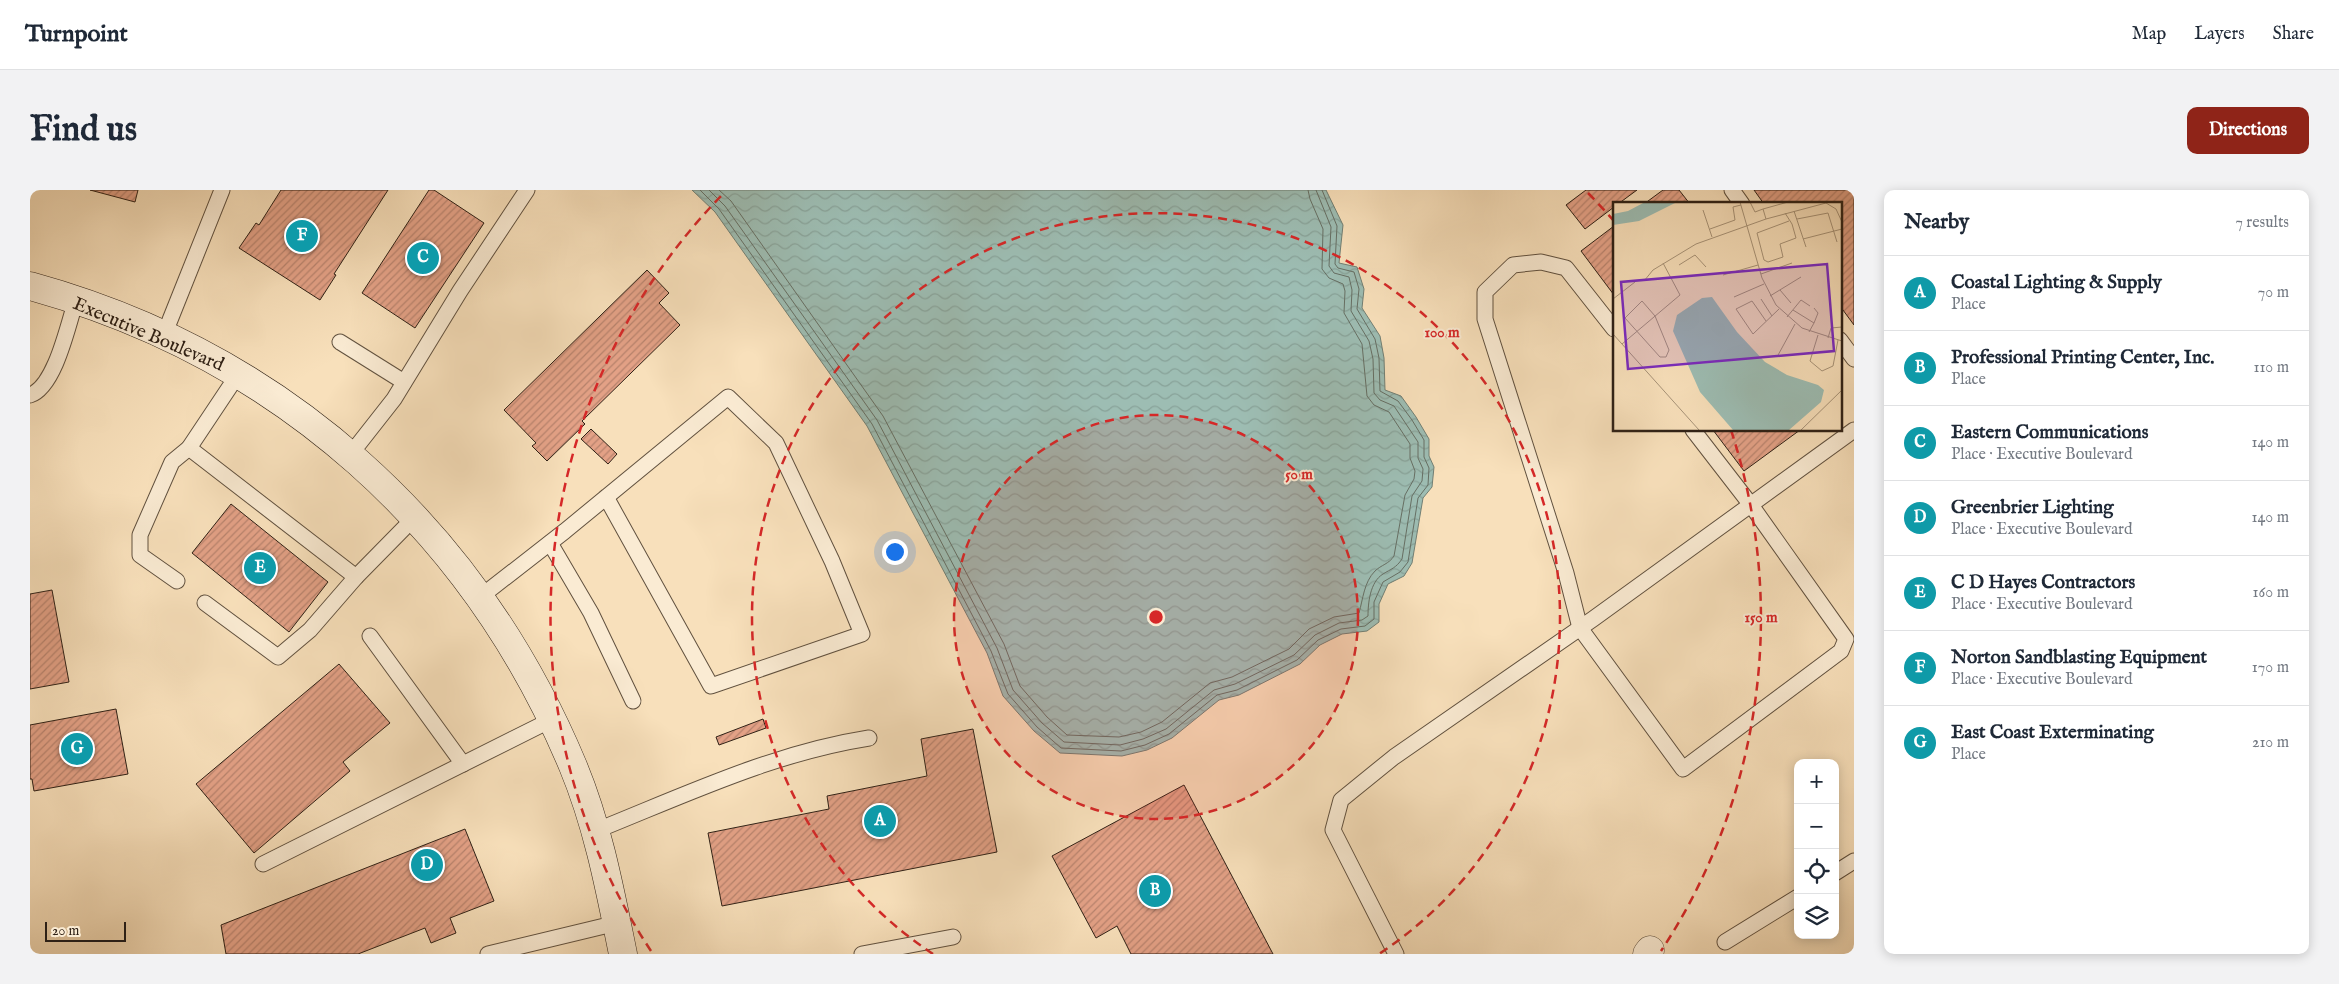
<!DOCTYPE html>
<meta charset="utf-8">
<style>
:root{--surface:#fff;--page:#f2f2f3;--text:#1f2937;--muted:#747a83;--line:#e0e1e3;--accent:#8f2418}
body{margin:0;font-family:"IM FELL English",serif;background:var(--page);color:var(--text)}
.controls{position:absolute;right:15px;bottom:15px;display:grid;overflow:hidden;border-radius:10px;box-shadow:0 2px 12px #0003}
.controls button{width:45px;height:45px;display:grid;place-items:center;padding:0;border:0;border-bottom:1px solid var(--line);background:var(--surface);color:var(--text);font:25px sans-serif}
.scale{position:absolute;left:15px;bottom:12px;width:81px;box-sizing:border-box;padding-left:5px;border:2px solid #2f2116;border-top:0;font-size:14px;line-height:18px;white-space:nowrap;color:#2f2116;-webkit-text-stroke:4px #faebd3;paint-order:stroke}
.you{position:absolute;left:864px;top:361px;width:18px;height:18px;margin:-12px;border:4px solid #fff;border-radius:50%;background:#1a73e8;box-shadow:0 0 0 8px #1a73e833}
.badge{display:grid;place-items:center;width:32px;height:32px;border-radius:50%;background:var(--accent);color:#fff;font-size:16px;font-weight:700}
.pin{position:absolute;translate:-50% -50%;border:2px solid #fff;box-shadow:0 1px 5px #0006}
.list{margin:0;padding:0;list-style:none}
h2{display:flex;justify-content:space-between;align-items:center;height:65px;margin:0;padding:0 20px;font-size:21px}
h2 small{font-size:16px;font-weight:400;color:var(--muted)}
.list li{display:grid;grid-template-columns:32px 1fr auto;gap:15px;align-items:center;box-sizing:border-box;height:75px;padding:0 20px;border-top:1px solid var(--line)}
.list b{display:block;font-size:19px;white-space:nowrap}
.list p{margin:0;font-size:16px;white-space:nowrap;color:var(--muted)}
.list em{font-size:16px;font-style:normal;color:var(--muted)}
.icon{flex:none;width:28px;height:28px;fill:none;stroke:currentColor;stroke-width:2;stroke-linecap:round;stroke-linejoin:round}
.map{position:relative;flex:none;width:1824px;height:764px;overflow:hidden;border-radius:10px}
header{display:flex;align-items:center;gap:30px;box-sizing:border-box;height:70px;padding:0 25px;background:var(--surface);border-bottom:1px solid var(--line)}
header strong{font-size:24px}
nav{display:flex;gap:28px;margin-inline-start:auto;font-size:18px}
.intro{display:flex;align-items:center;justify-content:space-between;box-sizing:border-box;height:120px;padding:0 30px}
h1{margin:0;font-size:35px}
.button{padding:12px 22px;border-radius:10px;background:var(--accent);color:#fff;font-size:18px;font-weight:700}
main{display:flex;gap:30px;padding:0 30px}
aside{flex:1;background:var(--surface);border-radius:10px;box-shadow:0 2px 12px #0003}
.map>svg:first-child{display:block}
.water{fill:url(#water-waves);stroke:#717f74}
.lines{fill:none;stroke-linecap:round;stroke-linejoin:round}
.shore{stroke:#666f64;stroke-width:1}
.building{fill:url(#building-hatch);stroke:#2f2116}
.lane-casing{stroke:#61513f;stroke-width:17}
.street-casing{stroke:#61513f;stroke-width:29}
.secondary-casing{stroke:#2f2116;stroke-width:29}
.lane{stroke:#faebd3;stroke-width:15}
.street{stroke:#faebd3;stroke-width:28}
.secondary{stroke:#faebd3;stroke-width:28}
.ring{fill:none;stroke:#d62828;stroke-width:2.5;stroke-dasharray:9 6}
.labels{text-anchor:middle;stroke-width:4;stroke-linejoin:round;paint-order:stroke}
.street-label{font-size:19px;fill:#2f2116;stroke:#faebd3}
.inset-road{fill:none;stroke:#a89479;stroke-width:1}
.view{fill:#7b2cbf;fill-opacity:0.15;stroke:#7b2cbf;stroke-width:2.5}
.inset-edge{fill:none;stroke:#2f2116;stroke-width:2.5}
.centre{fill:#d62828;stroke:#faebd3;stroke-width:2.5}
.ring-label{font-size:15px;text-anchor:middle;font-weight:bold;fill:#d62828;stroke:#faebd3;stroke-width:4;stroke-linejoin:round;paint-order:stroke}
</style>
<header>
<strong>Turnpoint</strong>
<nav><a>Map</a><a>Layers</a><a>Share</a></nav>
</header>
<div class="intro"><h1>Find us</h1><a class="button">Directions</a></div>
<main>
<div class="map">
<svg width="1824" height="764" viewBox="0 0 1824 764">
<defs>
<pattern id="water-waves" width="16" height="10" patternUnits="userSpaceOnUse" patternTransform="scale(1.25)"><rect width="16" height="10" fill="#9dbdb3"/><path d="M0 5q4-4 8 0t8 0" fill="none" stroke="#88a299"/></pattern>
<pattern id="building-hatch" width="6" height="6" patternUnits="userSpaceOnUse" patternTransform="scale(1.25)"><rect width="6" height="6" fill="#e3a186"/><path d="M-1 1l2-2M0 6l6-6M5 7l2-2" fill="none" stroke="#b8836d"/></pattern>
</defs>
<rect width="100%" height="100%" fill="#f8e0bb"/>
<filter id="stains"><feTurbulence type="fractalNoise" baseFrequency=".004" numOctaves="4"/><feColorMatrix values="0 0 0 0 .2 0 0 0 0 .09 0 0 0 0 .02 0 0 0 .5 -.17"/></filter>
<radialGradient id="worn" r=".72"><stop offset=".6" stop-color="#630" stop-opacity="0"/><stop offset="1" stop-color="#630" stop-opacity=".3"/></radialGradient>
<polygon class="water" points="662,0 1296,0 1313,35 1309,73 1327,77 1334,99 1332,118 1350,146 1354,168 1355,200 1371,206 1386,227 1399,249 1399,266 1404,277 1402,297 1393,308 1382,373 1374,386 1358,394 1349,414 1349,432 1337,441 1312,444 1290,455 1270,474 1209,505 1189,510 1142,548 1117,560 1092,566 1030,563 1004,541 973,506 957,463 837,236 685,22"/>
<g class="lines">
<g class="shore">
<polyline points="670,0 689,19 842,234 961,461 978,504 1007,537 1031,558 1091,561 1115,555 1139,544 1187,505 1207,500 1267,470 1288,450 1311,439 1335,436 1344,429 1344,412 1353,392 1370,382 1378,372 1388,308 1398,295 1399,278 1394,267 1394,250 1382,230 1368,211 1350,201 1349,168 1345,149 1327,119 1329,99 1324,82 1308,78 1305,74 1307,36 1292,0"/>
<path d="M679,0L695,16L847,230L967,458L983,500L1012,533L1034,552L1090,555L1113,549L1136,539L1184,500L1205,494L1264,465L1285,445L1309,433L1332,430L1338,426C1338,413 1340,392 1353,384C1361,379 1366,378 1372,369L1382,306L1392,291L1393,279L1388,268V252L1364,216L1350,210L1344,203L1343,169L1339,151L1321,121L1322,100L1319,87L1304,83L1299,76L1301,37L1286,0"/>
<path d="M689,0L701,11L853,226L974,454L990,496L1017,527L1037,545L1089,547L1111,542L1132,532L1180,493L1202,487L1259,459L1279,439L1304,427L1329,423C1333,409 1334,392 1345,381C1351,375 1359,374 1364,366L1375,305L1384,289L1385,281L1380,268V254L1359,222L1344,215L1337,206L1332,154L1314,123L1315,101L1313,94L1299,88L1292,79L1293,39L1280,9L1278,0"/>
</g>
</g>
<g class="building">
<polygon points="60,0 108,0 105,12"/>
<polygon points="251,0 358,0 304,84 306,85 290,110 209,58 226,33 229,35"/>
<polygon points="399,0 404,0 454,33 385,138 332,103"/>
<polygon points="1556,0 1607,0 1588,14 1584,14 1584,17 1555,39 1536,15"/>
<polygon points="1633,0 1649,0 1660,14 1614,14"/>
<polygon points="1724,0 1824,0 1824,135 1810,116 1810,14 1734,14"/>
<polygon points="1584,36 1584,105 1551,61"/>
<polygon points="617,80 639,103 629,113 650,135 552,231 555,234 517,271 502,256 506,253 474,220"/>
<polygon points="561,239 587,264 578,274 551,249"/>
<polygon points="1683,240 1770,240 1714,281"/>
<polygon points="201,314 298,392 259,442 162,363"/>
<polygon points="22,400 39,492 0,499 0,404"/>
<polygon points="309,474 360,533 313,572 320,581 224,663 166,594"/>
<polygon points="86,519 98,584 4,601 2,589 0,589 0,535"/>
<polygon points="733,529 736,538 689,555 686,547"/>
<polygon points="943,539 967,662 692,716 678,643 799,619 797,606 897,586 891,549"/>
<polygon points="1154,595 1243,764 1101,764 1087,736 1066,748 1022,666"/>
<polygon points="435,639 464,711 420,728 426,743 401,753 395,738 328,764 196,764 191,735"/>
</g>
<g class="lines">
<defs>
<g id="lane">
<polyline points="1702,0 1712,14"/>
<polyline points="1584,139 1536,78 1511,72 1483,75 1455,102 1455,129 1536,383 1550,438 1653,579 1811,461 1816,449 1721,315 1663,240"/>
<polyline points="134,145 192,0"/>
<polyline points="1810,150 1824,169"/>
<polyline points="310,152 374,192"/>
<polyline points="209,183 159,258 326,387"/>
<path d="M0,205C25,197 38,135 46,110"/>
<polyline points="320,265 364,209 430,101 497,0"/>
<polyline points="520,353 561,423 603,511"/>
<polyline points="147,391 110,365 110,345 142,272 159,258"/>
<polyline points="449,408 535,341 698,207 746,253 802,371 832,444 681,496 576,307"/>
<polyline points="175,413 248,467 280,440 326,387 385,327"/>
<polyline points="340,446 433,574"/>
<path d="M565,641C655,605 743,563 839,548"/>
<polyline points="233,674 521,530"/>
<polyline points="1805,683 1824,671"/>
<polyline points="1695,752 1768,707"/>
<polyline points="458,764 587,733"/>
<polyline points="832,764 923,747"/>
<polyline points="1366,764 1303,640 1311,610 1364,567 1563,429 1824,240"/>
</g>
<polyline id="street" points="1617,764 1620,760"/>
<path id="secondary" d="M0,96C251,165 443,337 543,576C568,636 580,700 593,764"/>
</defs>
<use href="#lane" class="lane-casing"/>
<use href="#street" class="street-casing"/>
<use href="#secondary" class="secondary-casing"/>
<use href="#lane" class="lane"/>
<use href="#street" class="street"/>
<use href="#secondary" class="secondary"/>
</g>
<circle cx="1126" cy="427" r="202" fill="#d62828" fill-opacity=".12"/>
<g class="ring">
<circle cx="1126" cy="427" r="202"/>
<path d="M903 764A404 404 0 1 1 1349 764"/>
<path d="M621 761A605 605 0 0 1 694 3M1558 3A605 605 0 0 1 1583 30M1701 240A605 605 0 0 1 1631 761"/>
</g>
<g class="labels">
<g class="street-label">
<text transform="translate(119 143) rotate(23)" y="7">Executive Boulevard</text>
</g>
</g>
<g transform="translate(1583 12)">
<rect width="229" height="229" fill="#f8e0bb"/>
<path d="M32,0H64L26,19L0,23V12L15,9ZM99,95L124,130L152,160L174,173L205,183L211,188L208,200L176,228H120L87,190L60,129L64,113L89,96Z" fill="#9dbdb3"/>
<path class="inset-road" d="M127,0L149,76L163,103L189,126L229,139M137,0L142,10L150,7L153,17M150,7L175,0M90,8L99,35M181,9L193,45M172,11L179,22L183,36L167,42L170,55L155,60L151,58L144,31L176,19M184,17L215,11L224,40M97,27L122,18L120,5L128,3M190,37L229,27M66,63L82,53L93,65M148,72L179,61M110,73L145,63M31,79L40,68L83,42L153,17L213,1L223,7L229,20M167,88L178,101M157,94L188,75M121,95L151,82M0,97L22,80M148,97L159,114M29,99L42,114L56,148L53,155H47L12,116ZM180,108L201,121L196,130M174,115L188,98L197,104M153,119L139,99L123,107L140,132L166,107M201,121L205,111L201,106M0,132L86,228M205,133L197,159L209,169L220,164L225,138M215,136L218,126L229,125M9,142L67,93L50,61M164,155L182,122M188,228L229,188"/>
<path class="view" d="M214,62L221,149L15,167L8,80Z"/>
<rect width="229" height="229" class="inset-edge"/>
</g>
<circle cx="1126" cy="427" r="8" class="centre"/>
<g class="ring-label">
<text x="1412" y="147">100 m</text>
<text x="1269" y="289">50 m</text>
<text x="1731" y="432">150 m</text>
</g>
<rect width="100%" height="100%" filter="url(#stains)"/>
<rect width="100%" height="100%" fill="url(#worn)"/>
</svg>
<div class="controls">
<button>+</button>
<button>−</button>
<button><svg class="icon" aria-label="locate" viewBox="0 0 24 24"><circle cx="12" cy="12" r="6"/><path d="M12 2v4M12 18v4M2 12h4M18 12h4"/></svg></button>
<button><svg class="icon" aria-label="layers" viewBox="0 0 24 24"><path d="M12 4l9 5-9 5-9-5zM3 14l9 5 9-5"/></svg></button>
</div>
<div class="scale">20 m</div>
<div class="you"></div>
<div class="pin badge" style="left:850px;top:631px;background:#0f9aa8">A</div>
<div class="pin badge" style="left:1125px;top:701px;background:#0f9aa8">B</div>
<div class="pin badge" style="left:393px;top:68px;background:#0f9aa8">C</div>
<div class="pin badge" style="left:397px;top:675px;background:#0f9aa8">D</div>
<div class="pin badge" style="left:230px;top:378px;background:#0f9aa8">E</div>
<div class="pin badge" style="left:272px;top:46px;background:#0f9aa8">F</div>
<div class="pin badge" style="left:47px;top:559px;background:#0f9aa8">G</div>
</div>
<aside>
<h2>Nearby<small>7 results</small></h2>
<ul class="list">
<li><span class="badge" style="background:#0f9aa8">A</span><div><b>Coastal Lighting &amp; Supply</b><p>Place</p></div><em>70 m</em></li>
<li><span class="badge" style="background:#0f9aa8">B</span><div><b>Professional Printing Center, Inc.</b><p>Place</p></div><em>110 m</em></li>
<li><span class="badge" style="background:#0f9aa8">C</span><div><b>Eastern Communications</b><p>Place · Executive Boulevard</p></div><em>140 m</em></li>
<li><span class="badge" style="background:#0f9aa8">D</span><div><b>Greenbrier Lighting</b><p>Place · Executive Boulevard</p></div><em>140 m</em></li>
<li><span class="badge" style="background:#0f9aa8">E</span><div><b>C D Hayes Contractors</b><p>Place · Executive Boulevard</p></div><em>160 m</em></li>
<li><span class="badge" style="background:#0f9aa8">F</span><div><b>Norton Sandblasting Equipment</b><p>Place · Executive Boulevard</p></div><em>170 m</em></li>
<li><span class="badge" style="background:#0f9aa8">G</span><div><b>East Coast Exterminating</b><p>Place</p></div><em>210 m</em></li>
</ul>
</aside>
</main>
